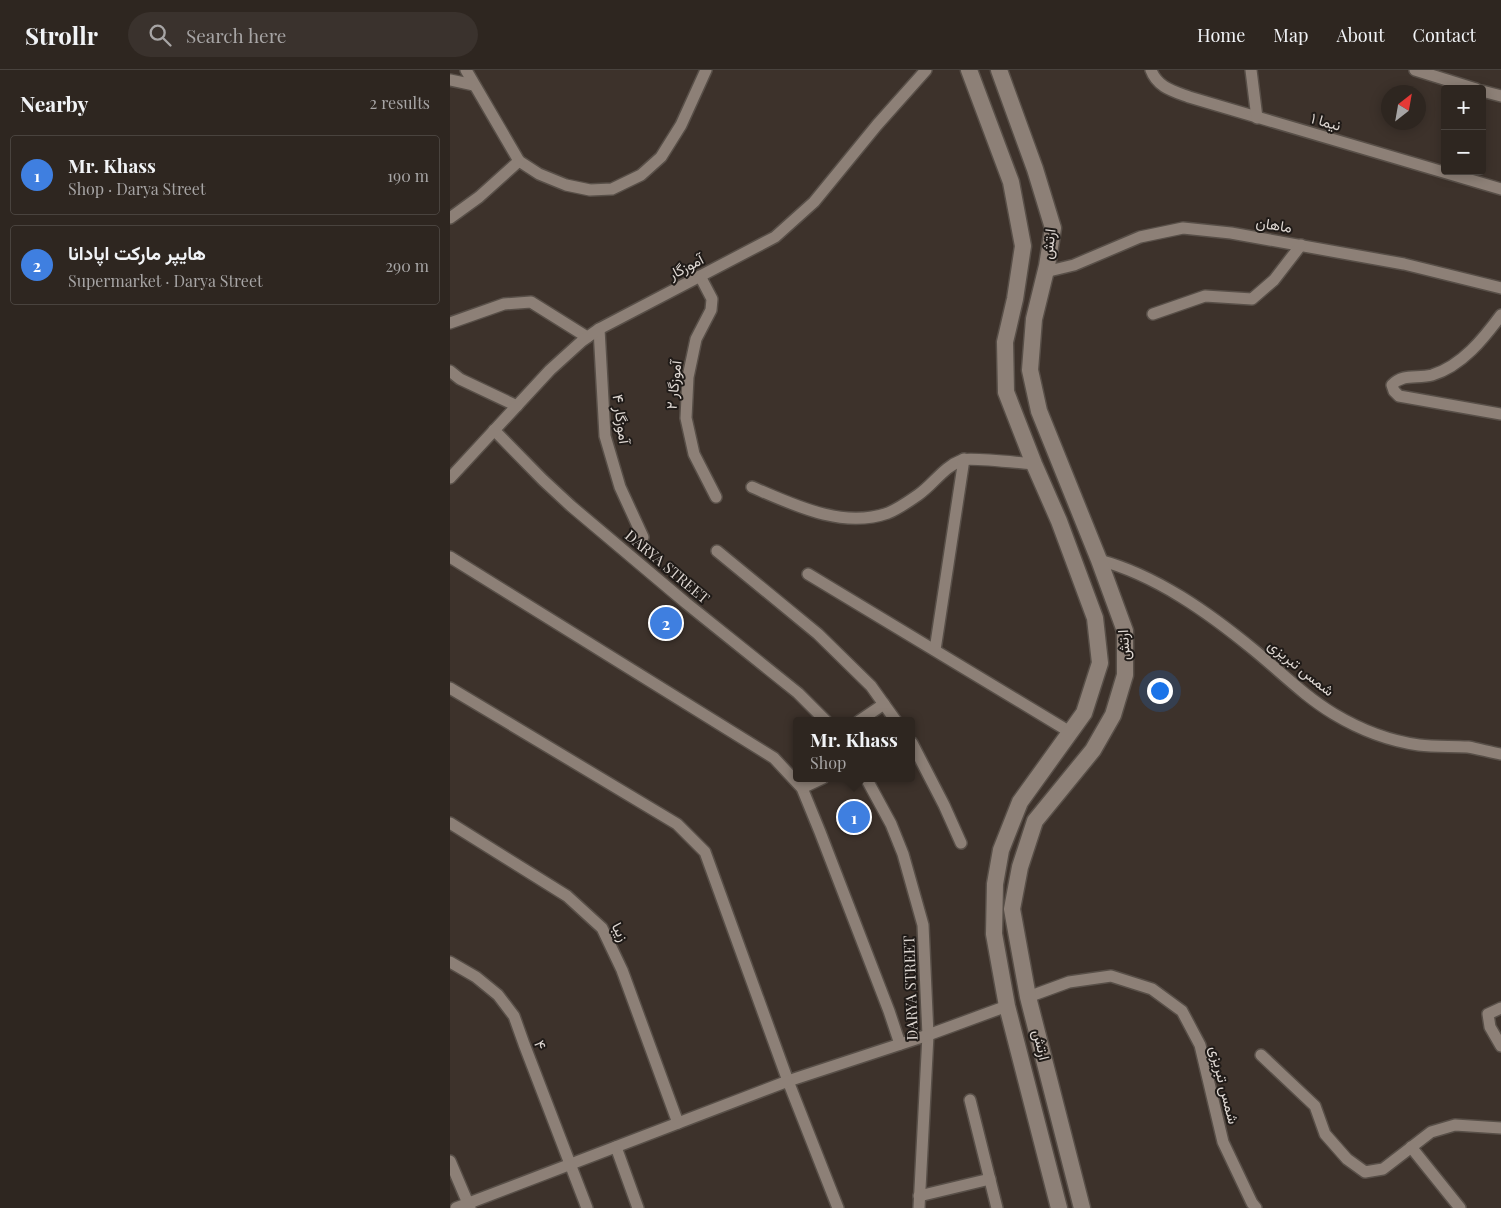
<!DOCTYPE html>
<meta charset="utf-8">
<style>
:root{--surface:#2e2620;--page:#3a322d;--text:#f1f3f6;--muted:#a7a5a5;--line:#49433e;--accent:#bca0f2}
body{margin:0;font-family:"Playfair Display",Vazirmatn,serif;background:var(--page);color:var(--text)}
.controls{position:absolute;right:15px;top:15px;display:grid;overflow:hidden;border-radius:5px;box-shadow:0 2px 12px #0003}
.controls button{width:45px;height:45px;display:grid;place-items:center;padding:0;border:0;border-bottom:1px solid var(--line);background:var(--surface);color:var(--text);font:25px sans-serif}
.compass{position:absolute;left:931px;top:15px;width:45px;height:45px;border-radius:50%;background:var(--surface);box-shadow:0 2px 12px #0003;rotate:31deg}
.you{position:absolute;left:709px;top:620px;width:18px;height:18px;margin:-12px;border:4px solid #fff;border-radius:50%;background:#1a73e8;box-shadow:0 0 0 8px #1a73e833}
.badge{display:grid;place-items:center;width:32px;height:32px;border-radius:50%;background:var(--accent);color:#fff;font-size:16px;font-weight:700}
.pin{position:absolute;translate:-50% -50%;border:2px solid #fff;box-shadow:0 1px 5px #0006}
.popup{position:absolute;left:343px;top:647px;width:122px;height:65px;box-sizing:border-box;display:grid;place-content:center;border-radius:5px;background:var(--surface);filter:drop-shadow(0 1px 4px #0005);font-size:16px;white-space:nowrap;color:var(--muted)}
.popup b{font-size:19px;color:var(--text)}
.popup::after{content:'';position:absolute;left:50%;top:100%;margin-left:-10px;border:10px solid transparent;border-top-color:var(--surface)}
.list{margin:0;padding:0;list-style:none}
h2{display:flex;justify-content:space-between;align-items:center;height:65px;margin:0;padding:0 20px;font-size:21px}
h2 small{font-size:16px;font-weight:400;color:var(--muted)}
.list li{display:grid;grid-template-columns:32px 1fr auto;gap:15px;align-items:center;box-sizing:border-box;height:80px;margin:0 10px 10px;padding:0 10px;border:1px solid var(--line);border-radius:5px}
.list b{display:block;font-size:19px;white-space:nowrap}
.list p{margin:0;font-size:16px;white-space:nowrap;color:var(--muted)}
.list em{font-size:16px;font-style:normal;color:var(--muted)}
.icon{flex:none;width:28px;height:28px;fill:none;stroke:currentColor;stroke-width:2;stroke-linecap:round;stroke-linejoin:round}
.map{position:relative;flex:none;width:1051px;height:1138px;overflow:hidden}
header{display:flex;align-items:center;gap:30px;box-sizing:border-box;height:70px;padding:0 25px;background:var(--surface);border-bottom:1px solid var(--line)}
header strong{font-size:24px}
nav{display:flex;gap:28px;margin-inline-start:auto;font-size:18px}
.search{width:350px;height:45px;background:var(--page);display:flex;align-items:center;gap:12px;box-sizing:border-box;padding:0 18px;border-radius:28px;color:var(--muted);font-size:19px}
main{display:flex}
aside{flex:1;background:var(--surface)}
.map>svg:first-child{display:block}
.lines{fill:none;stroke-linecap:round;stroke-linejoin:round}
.street-casing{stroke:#584f48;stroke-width:14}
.secondary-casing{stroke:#584f48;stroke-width:19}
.street{stroke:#8d8077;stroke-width:11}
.secondary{stroke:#8d8077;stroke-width:16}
.labels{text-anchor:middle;stroke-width:4;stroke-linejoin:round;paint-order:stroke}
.street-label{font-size:15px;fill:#ded7d2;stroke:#201b18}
</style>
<header>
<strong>Strollr</strong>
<div class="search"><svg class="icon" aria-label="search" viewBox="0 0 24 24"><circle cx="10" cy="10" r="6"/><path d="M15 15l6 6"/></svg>Search here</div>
<nav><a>Home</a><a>Map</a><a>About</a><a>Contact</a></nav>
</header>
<main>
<aside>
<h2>Nearby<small>2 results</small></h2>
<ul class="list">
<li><span class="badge" style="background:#3f7fe0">1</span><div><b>Mr. Khass</b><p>Shop · Darya Street</p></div><em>190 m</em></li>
<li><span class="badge" style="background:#3f7fe0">2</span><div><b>هایپر مارکت اپادانا</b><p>Supermarket · Darya Street</p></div><em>290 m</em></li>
</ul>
</aside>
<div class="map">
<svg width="1051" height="1138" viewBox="0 0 1051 1138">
<rect width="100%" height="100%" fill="#3d322b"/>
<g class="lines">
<defs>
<g id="street">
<polyline points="16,0 69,91 89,104 116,115 140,120 162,119 191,105 211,87 231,55 256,0"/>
<path d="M701,0C707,17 723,21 739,27L1051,119"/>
<polyline points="801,0 807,48"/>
<polyline points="965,0 1026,19"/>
<polyline points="0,10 24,15"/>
<polyline points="1032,21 1051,26"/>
<polyline points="0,148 29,127 69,91"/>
<polyline points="595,202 624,195 690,167 733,158 781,163 954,194 1051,218"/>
<polyline points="250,206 262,229 261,240 246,269 238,307 236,348 244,384 266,427"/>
<polyline points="703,244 755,226 802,229 824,210 851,175"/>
<path d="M1051,245C1034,268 1012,296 982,305C967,309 953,303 942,315L944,321L949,326L1051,344"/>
<polyline points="0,253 54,234 81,232 137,267"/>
<polyline points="149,259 155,366 170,417 193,467"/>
<polyline points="0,301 10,309 67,336"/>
<polyline points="44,360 93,410 121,436 236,533 348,623 376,651"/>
<polyline points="0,408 100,300 132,271 149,259 325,167 364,132 427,55 476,0"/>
<path d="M302,417C344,435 392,459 438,443C448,439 458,432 468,425C484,414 493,397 512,390C520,387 571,393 584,394"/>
<polyline points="267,481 368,564 421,616 446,651"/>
<polyline points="0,487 324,688 352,718 370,762 439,941 450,974"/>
<path d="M649,490C706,505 759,543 804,580C831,602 854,626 884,644C909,659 940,671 969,675C985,677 1001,676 1018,677C1029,679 1040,682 1051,684"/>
<polyline points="358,504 620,662"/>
<polyline points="485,580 514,389"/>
<polyline points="0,618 227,754 255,782 338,1011 388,1138"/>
<polyline points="409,651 434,634"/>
<polyline points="462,673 494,735 511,773"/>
<polyline points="416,708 441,754 453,784 473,855 478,965 469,1138"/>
<polyline points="352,718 373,708"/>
<polyline points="0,753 117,826 152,858 172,900 228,1053"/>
<polyline points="0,892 26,907 48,925 64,946 74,974 137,1138"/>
<polyline points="578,927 619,912 661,906 702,919 732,941 750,975 773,1072 802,1133 806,1138"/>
<polyline points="1051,938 1038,944 1040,957 1051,976"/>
<polyline points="811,985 865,1036 875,1064 897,1089 915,1102 933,1099 981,1062 1005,1055 1051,1058"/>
<polyline points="520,1030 547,1138"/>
<polyline points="166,1077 188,1138"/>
<polyline points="961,1077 1010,1138"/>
<polyline points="0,1091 20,1138"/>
<polyline points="469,1126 540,1109"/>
<polyline points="6,1138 338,1011 478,965 557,936"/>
</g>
<g id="secondary">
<polyline points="519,0 561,112 573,176 565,229 555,272 556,322 584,394 609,451 645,548 650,593 634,643 570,732 551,780 545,814 544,864 557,936 609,1138"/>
<polyline points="549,0 585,99 603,158 597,196 584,249 580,300 589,341 649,490 675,561 675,605 663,645 643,680 585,751 570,797 562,839 578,927 632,1138"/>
</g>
</defs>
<use href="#street" class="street-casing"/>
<use href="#secondary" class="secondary-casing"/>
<use href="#street" class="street"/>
<use href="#secondary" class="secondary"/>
</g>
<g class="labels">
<g class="street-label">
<text transform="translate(876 52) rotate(16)" y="5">نیما ۱</text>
<text transform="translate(824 155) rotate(9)" y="5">ماهان</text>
<text transform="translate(599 174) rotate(-84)" y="5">ارتش</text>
<text transform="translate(236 197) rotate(-28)" y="5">آموزگار</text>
<text transform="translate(224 315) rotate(-84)" y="5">آموزگار ۲</text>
<text transform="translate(171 349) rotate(82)" y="5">آموزگار ۴</text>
<text transform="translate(217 497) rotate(40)" y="5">DARYA STREET</text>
<text transform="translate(674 575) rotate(-94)" y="5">ارتش</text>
<text transform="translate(851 598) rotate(39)" y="5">شمس تبریزی</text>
<text transform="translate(170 862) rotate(62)" y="5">زیبا</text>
<text transform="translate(461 918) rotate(-92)" y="5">DARYA STREET</text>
<text transform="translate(90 975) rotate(69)" y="5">۴</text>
<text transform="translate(591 975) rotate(76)" y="5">ارتش</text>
<text transform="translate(774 1015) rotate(76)" y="5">شمس تبریزی</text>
</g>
</g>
</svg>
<div class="controls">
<button>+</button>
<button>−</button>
</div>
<svg class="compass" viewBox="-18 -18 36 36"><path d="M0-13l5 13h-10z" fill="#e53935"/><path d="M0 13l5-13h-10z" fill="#a7a5a5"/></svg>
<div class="you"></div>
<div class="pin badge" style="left:404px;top:747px;background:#3f7fe0">1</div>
<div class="popup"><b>Mr. Khass</b>Shop</div>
<div class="pin badge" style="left:216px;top:553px;background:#3f7fe0">2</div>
</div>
</main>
